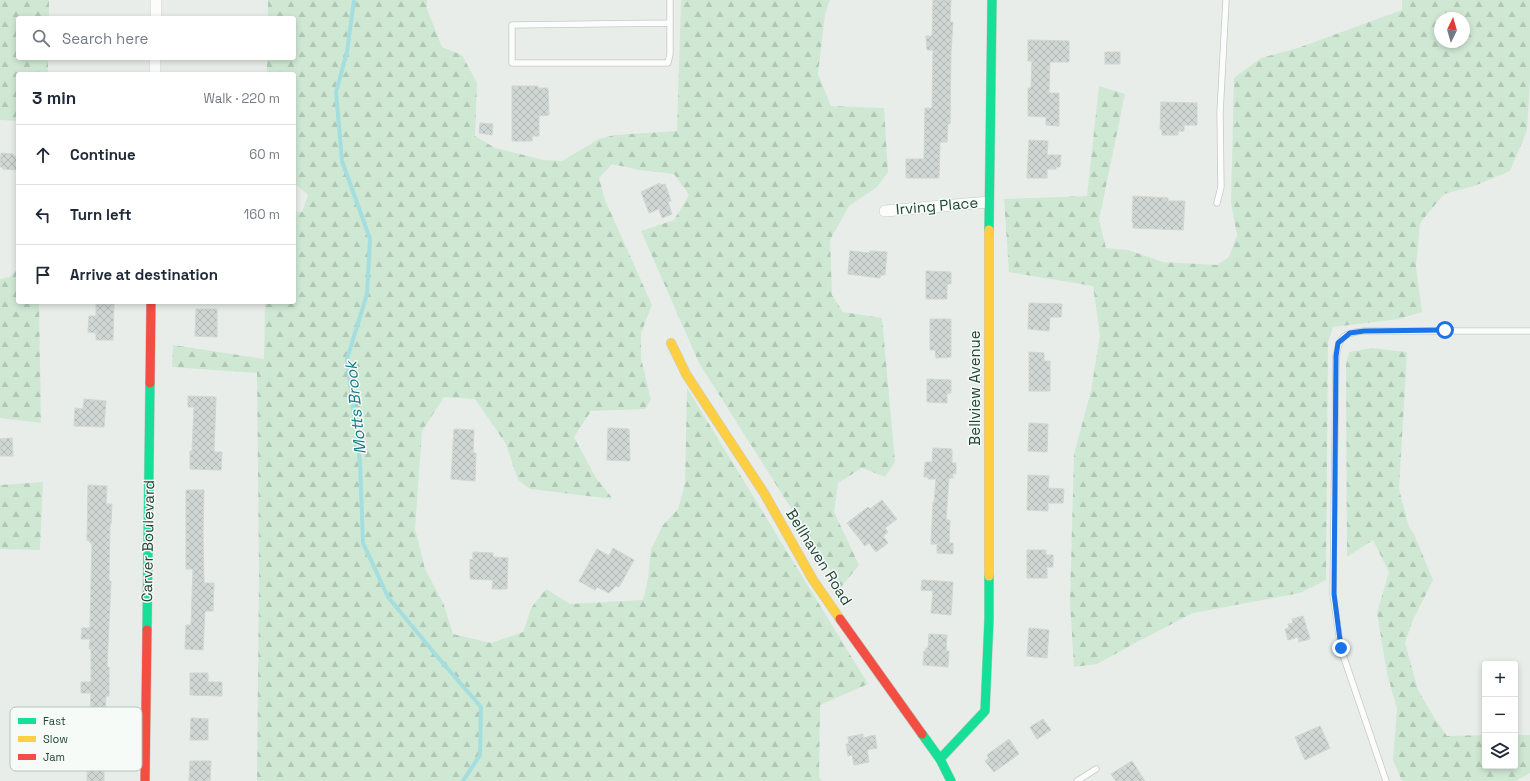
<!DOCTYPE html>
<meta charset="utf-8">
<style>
:root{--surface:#fff;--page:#f6f6f7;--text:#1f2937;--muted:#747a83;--line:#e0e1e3}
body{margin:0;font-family:"Space Grotesk",sans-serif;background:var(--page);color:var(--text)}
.controls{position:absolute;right:12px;bottom:12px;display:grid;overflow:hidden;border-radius:4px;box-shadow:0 2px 6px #0003}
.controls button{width:36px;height:36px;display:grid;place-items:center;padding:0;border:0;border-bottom:1px solid var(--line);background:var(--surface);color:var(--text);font:20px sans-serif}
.compass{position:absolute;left:1434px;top:12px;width:36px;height:36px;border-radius:50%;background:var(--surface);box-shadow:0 2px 6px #0003;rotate:5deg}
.stop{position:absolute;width:12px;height:12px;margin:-9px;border:3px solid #1a73e8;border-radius:50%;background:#fff}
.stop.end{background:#1a73e8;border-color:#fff;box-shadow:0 1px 4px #0008}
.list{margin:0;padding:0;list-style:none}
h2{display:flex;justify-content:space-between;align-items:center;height:52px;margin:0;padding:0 16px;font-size:17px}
h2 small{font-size:13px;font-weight:400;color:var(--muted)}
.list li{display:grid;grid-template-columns:26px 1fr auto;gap:12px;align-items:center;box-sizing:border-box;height:60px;padding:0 16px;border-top:1px solid var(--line)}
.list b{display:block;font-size:15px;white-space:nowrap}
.list em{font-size:13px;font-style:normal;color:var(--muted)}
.icon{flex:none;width:22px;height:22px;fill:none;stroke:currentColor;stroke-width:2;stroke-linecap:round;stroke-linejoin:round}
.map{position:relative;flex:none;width:1530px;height:781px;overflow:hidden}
.search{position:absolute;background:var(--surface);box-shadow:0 2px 6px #0003;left:16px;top:16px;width:280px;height:44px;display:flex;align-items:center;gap:10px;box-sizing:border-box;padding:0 14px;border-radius:4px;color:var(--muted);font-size:15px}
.panel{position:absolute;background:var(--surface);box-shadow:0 2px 6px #0003;left:16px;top:72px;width:280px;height:232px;border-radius:4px}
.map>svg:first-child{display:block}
.forest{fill:url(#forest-firs);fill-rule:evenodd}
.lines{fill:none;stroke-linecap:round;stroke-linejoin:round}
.stream{stroke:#a4dedf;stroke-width:4}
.building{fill:url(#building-cross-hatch);stroke:#d0d6d3}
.lane-casing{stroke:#c4cac7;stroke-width:7}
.street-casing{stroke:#c4cac7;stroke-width:12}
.fast-casing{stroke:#c3cbc7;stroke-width:10}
.slow-casing{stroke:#c3cbc7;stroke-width:10}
.jam-casing{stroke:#c3cbc7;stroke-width:10}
.lane{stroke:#fcfcfc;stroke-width:5.5}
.street{stroke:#fcfcfc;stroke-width:11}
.fast{stroke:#16e098;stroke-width:9}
.slow{stroke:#ffcf43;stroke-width:9}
.jam{stroke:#f24e42;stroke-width:9}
.route{stroke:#1a73e8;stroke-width:5}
.labels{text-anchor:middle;stroke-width:3;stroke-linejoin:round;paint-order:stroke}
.street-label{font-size:15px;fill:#214437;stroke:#f6fbf8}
.water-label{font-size:16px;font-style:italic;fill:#127d83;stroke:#f6fbf8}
.key{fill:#f6fbf8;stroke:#b6c4be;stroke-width:1}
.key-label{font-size:11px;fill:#214437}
</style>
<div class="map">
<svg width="1530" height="781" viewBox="0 0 1530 781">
<defs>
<pattern id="forest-firs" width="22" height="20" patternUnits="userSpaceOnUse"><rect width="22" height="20" fill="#cfe8d4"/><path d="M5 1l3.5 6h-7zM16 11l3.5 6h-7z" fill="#b1c8b7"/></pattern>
<pattern id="building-cross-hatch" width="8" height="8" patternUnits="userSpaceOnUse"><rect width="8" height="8" fill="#cfd6d3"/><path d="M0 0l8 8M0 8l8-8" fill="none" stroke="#b1b9b6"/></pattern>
</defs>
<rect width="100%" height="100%" fill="#e8edea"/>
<g class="forest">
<polygon points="0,0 49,0 49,18 18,18 18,58 48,58 48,74 18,74 18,121 0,120"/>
<polygon points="268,0 427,0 427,9 442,47 462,55 477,83 475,136 495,148 544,160 562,161 599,139 615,135 677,131 681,0 830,0 825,14 818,74 831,106 884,108 888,172 877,187 849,206 830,240 832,295 843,312 882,318 895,462 885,477 862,468 838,483 834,512 859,565 841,587 699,363 641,231 674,220 689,195 674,174 639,170 612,164 599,178 605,200 652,305 641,333 641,358 651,400 645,409 591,411 574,437 596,478 613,499 530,489 518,480 506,444 475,399 444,397 422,431 415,529 425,569 444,605 453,634 491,643 523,632 531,608 546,589 570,604 643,600 648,579 651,549 663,525 678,509 685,484 687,388 868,684 820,705 819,777 822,781 257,781 259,574 257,373 172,367 173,345 264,359 265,302 294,302 294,211 302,212 308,195 294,183 294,74 267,74 267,58 294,58 294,18 268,18"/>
<path d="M1402,0H1530V79L1527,131L1510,171L1474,186L1444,194L1420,223L1416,267L1422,312L1399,319L1333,327L1328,343L1326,580L1300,593L1193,613L1137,642L1097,664L1074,667L1070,602L1074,454L1091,391L1100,335L1093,286L1009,272L1004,199L1087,196L1099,86L1125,94L1099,220L1106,248L1128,250L1163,262L1217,265L1229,257L1237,235L1231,203L1234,78L1261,58L1298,48L1402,10ZM1440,18H1464V42H1440Z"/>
<polygon points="18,268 18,302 39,302 41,423 0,418 0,279 10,277"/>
<polygon points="1372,348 1407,352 1399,489 1409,527 1414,534 1433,580 1412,622 1405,643 1418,690 1435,719 1447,736 1485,735 1485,766 1515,766 1515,735 1530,735 1530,773 1515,781 1402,781 1393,760 1397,709 1387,673 1377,613 1389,572 1373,540 1347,557 1346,365 1349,352"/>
<polygon points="43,482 40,550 0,549 0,485"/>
</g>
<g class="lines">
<polyline class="stream" points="354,0 347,52 336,92 342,161 370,239 367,294 347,359 360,463 363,543 388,597 435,654 481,707 480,755 463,781"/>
</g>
<g class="building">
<polygon points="933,0 951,0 950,22 953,22 951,52 950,124 948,123 947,142 940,142 939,178 906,178 906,159 924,159 925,108 932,108 933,50 927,50 926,36 932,36"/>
<polygon points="1028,40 1069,41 1069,62 1050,62 1049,93 1059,93 1059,126 1046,125 1046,117 1028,116 1028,88 1031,88 1032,61 1028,61"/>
<rect x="1105" y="52" width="15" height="12"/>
<polygon points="512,86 538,86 538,88 548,88 549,115 539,116 539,136 532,136 532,141 512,141"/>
<polygon points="1161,102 1197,103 1197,125 1184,125 1184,131 1178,131 1178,135 1162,135 1162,130 1160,129"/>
<polygon points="480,123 493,124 492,135 479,133"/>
<polygon points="1029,140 1048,141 1047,155 1061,155 1060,167 1056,167 1056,169 1047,169 1047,178 1027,178"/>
<polygon points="1,153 13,154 13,156 18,156 18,170 3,169 3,167 0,167"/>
<polygon points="660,183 660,185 665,184 671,201 668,202 672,214 662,218 659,209 649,213 641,192"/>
<polygon points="1133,196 1168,198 1168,201 1185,201 1183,230 1133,228 1133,222 1132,222"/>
<polygon points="850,251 869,253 870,251 887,252 885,275 881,275 880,278 848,274"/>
<polygon points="926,271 951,272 951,284 947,284 947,299 926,299"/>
<polygon points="1029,303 1062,304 1061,317 1050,317 1049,331 1028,329"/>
<polygon points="96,304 114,304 113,340 96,340 96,333 88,332 89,316 96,316"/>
<polygon points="196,309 217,309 217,337 195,336"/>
<polygon points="930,319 951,319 951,357 936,358 935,350 930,350"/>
<polygon points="1029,352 1044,353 1044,361 1050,361 1050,391 1029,391"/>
<polygon points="927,379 951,380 951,393 947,393 947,403 927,402"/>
<polygon points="188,396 216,397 214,452 222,452 221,470 190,469 190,451 192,451 194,407 188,407"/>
<polygon points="84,399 106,401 104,427 74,426 75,408 83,409"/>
<polygon points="1029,423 1048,424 1047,452 1028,451"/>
<polygon points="608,428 629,429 630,461 607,460"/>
<polygon points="454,429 474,430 473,453 476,453 475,481 451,479"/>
<polygon points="12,438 13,456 0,456 0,439"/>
<polygon points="933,448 952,449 952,463 956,463 956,474 953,473 953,478 949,478 946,520 950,520 949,543 953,543 953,554 937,553 937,544 931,544 933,502 934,503 936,479 928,479 928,477 924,477 925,462 932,462"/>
<polygon points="1028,475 1049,476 1048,488 1064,489 1063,503 1048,503 1048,511 1027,510"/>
<polygon points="88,485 107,486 106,504 112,504 111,524 110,524 109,581 111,581 107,667 109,667 109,696 106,696 103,759 104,759 104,781 87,781 88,742 86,742 88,714 90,714 91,693 81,693 81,682 91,682 91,649 89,649 90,639 81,639 82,628 90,628 90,625 92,543 90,543 90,541 87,540"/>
<polygon points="186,490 204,490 203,534 204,583 214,583 213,611 205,611 203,650 185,649 186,625 191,625 193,569 186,569"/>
<polygon points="882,500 897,519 885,528 888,532 883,536 888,543 876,552 869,543 865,546 847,523 868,507 870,509"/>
<polygon points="613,548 634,560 619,587 616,586 609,593 597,587 595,590 579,581 597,549 609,556"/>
<polygon points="1027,550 1046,550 1046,555 1053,555 1053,567 1047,567 1047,578 1027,578"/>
<polygon points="473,552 493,553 493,557 508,558 507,589 492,589 493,580 470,579 470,559 473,560"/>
<polygon points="922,580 953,582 951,615 931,613 933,591 921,590"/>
<polygon points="1303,616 1310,639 1299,642 1298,637 1288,640 1285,629 1289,628 1288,624 1293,623 1292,619"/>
<polygon points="1029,628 1049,630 1047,658 1027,656"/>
<polygon points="929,634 947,635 946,651 949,651 948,667 923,665 924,651 926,651 926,648 928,648"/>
<polygon points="190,673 208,673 208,682 222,682 222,696 190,695"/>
<polygon points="191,718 208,719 208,740 190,740"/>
<polygon points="1043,719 1051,730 1037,739 1030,727"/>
<polygon points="1320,726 1330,748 1305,760 1295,737"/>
<polygon points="863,734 863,738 875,735 877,748 867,750 869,762 854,765 852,755 848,756 846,744 849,744 848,737"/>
<polygon points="1009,739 1019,754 994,772 985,761 989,758 987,755"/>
<polygon points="190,761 211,761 210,781 189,781"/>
<polygon points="1132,761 1145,781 1116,781 1111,774"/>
</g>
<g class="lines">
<defs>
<g id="lane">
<polyline points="670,23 512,25 512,63 668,63 670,54 670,0"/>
<polyline points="1217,203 1221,187 1220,113 1226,0"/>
<polyline points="1077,781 1096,769"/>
<path d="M1386,781L1341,649L1333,594L1336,356C1340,336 1343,333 1364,331H1530"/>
</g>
<g id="street">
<polyline points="156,18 156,0"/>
<polyline points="155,74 155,58"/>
<polyline points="885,211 989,202"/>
</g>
<g id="fast">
<polyline points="989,230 992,0"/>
<polyline points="147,630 150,383"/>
<polyline points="922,734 940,759 951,781"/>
<polyline points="940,759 985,711 989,619 989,576"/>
</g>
<g id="slow">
<polyline points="989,230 989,576"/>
<polyline points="671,343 686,374 764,493 813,580 840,619"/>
</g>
<g id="jam">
<polyline points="150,383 151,302"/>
<polyline points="840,619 922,734"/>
<polyline points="145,781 147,630"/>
</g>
</defs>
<use href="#lane" class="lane-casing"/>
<use href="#street" class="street-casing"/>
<use href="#fast" class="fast-casing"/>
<use href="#slow" class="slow-casing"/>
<use href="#jam" class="jam-casing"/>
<use href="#lane" class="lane"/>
<use href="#street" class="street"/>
<use href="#fast" class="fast"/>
<use href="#slow" class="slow"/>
<use href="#jam" class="jam"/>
</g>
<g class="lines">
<polyline class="route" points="1341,648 1334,594 1336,356 1338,343 1350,333 1364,331 1445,330"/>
</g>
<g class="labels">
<g class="street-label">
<text transform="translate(937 206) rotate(-5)" y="5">Irving Place</text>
<text transform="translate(975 388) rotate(-90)" y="5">Bellview Avenue</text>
<text transform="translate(148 541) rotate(-89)" y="5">Carver Boulevard</text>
<text transform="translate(819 557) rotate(58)" y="5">Bellhaven Road</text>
</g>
<g class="water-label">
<text transform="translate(355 408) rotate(-96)" y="6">Motts Brook</text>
</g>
</g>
<rect x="10" y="707" width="132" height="64" rx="6" class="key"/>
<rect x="18" y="718" width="18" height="6" fill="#16e098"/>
<rect x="18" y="736" width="18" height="6" fill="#ffcf43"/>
<rect x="18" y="754" width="18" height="6" fill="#f24e42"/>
<g class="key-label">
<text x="43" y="725">Fast</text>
<text x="43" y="743">Slow</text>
<text x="43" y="761">Jam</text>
</g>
</svg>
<div class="controls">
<button>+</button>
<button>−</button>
<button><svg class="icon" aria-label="layers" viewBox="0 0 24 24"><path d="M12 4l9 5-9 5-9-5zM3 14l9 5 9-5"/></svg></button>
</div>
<svg class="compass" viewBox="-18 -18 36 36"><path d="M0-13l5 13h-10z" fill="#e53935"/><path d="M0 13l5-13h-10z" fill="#747a83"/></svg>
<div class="stop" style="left:1445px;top:330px"></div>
<div class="stop end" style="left:1341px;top:648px"></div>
<div class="search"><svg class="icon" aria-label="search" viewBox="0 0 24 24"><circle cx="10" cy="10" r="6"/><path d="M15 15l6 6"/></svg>Search here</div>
<section class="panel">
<h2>3 min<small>Walk · 220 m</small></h2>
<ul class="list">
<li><svg class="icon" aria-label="ahead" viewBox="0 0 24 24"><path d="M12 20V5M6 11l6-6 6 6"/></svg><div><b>Continue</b></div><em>60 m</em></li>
<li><svg class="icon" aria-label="left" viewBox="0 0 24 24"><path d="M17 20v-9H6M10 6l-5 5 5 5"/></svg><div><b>Turn left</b></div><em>160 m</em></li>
<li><svg class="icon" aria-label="arrive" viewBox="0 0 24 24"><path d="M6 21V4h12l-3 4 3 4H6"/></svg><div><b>Arrive at destination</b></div></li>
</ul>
</section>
</div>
